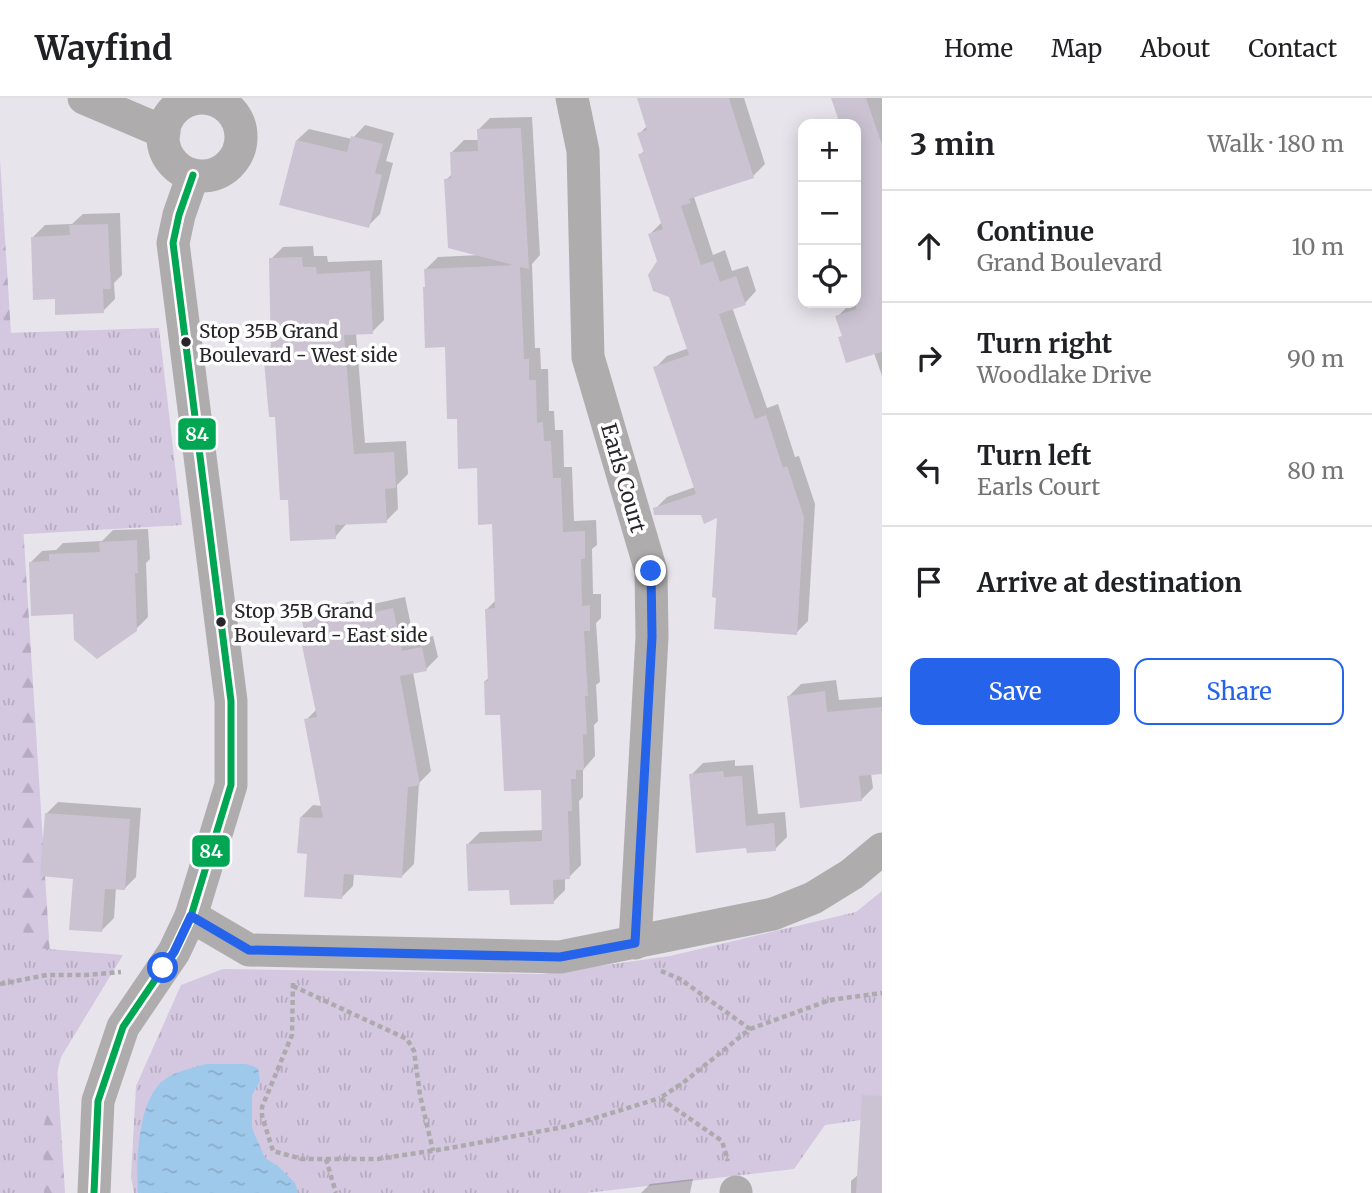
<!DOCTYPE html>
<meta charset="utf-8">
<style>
:root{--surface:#fff;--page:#f2f2f2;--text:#202124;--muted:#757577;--line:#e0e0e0;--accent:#2563eb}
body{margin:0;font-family:Merriweather,serif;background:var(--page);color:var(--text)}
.controls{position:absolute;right:21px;top:21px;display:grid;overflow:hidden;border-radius:14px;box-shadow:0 4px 18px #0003}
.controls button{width:63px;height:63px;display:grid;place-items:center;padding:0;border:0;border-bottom:2px solid var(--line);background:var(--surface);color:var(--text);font:35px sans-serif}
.stop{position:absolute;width:21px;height:21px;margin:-16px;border:5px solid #2563eb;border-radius:50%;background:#fff}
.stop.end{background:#2563eb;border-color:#fff;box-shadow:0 2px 7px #0008}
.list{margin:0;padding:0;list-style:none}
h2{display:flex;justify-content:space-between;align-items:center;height:91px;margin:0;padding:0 28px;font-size:30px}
h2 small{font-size:23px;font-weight:400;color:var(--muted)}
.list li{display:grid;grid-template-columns:46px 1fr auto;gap:21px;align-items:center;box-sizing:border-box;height:112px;padding:0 28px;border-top:2px solid var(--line)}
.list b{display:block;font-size:26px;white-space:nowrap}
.list p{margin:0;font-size:23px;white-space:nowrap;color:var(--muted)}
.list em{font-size:23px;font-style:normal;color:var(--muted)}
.actions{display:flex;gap:14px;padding:21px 28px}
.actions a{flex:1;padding:16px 0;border:2px solid var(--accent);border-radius:14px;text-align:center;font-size:24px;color:var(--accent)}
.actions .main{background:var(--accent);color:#fff}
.icon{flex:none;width:38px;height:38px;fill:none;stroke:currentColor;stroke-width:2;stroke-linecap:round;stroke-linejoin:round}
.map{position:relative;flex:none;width:882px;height:1095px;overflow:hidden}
header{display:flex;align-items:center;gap:42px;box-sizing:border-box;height:98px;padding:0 35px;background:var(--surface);border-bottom:2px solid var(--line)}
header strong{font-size:33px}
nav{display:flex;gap:38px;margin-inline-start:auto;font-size:24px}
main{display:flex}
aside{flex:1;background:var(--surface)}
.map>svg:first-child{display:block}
.forest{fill:url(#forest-firs)}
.park{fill:url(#park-tufts)}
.water{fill:url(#water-ripples)}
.shadow{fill:#0003}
.building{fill:#cbc3d2}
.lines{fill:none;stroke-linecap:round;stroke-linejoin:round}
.path{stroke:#acaaac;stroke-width:4.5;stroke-dasharray:5 3.5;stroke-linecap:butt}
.street{stroke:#afacad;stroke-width:33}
.bus-1-casing{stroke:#fff;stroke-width:12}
.bus-1{stroke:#00a651;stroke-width:7}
.route{stroke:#2563eb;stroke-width:9}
.bus-dot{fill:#27252a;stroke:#fff;stroke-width:2.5}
.labels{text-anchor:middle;stroke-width:7;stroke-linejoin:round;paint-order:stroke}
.bus-label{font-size:19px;fill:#27252a;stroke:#fff;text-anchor:start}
.street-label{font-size:21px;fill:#27252a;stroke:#fff}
.line-badge{stroke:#fff;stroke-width:2.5}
.badge-label{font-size:19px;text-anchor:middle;font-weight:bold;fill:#fff}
</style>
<header>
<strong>Wayfind</strong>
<nav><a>Home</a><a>Map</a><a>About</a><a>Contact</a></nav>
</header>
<main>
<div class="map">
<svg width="882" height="1095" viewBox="0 0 882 1095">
<defs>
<pattern id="forest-firs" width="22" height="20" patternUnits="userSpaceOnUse" patternTransform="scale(1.75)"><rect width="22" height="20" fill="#d4c7e0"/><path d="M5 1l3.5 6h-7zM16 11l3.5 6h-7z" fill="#b6abc0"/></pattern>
<pattern id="park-tufts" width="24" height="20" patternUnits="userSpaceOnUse" patternTransform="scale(1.75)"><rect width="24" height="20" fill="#d4c7e0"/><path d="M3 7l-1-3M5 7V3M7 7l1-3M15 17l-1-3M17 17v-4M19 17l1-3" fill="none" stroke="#b6abc0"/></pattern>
<pattern id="water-ripples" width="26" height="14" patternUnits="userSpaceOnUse" patternTransform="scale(1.75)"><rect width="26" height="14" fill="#9fc9eb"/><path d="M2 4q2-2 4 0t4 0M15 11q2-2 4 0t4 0" fill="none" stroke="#89acca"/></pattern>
</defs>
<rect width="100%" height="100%" fill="#e8e4ec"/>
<polygon class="forest" points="0,61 65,1095 0,1095"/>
<g class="park">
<polygon points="0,123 4,235 159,230 182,427 10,437 24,849 123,857 61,959 43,1031 44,1095 0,1095"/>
<polygon points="882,793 882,1019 825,1027 794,1071 586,1095 134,1095 131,1079 136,988 181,887 223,871 542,876 670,858 856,814"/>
</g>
<path class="water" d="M206,966H246L258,970L260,983L252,997V1030L265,1060L278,1068L295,1085L298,1095H138C136,1064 137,994 170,978C181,972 194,970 206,966Z"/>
<g class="shadow">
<polygon points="639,0 744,0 765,66 753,78 694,99 713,157 725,152 732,173 748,168 756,193 745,205 732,209 767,310 778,306 795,359 799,358 815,406 808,523 796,535 719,417 655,411 667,399 695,389 655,270 667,258 689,250 650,136 662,124 640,57 645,52 639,36 647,28"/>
<polygon points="833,0 882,0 882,278 874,255 840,240 843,237 837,219 846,210 844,205 856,205 856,26 842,26"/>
<polygon points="532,19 540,157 532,166 535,250 540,250 541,271 548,271 549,313 554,313 555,332 563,332 564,369 572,369 574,423 596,422 597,447 592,451 593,496 601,496 601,520 596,525 600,584 596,587 598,623 594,627 595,658 583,672 583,699 579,703 581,767 569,779 565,780 565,792 553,804 511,790 468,746 480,734 544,732 542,690 485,583 489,580 487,511 496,502 494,425 478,369 459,319 447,247 426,171 438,159 480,157 446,82 453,75 452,54 464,42 479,42 478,32 490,20"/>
<polygon points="365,27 394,35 386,63 393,65 380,116 368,128 297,42 309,31 352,41"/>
<polygon points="803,56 803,77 798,61"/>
<polygon points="120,115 122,177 114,185 115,201 103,213 56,199 33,139 45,127 72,126 83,116"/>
<polygon points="313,148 314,158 327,158 328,164 382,162 384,222 372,234 356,235 365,345 406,343 408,376 397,387 398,411 386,423 347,425 335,439 290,400 266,264 273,257 271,161 283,149"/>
<polygon points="148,431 150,461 146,465 148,519 136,531 75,514 30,465 42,453 56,452 63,445 102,443 113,432"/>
<polygon points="405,499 414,542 433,538 438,559 426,571 413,574 431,673 419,685 414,766 402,778 354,775 353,788 341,800 301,719 313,707 322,708 306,622 317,611 303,544 307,540 304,523 316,511 353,503 355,510"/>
<polygon points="836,582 839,602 882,599 882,674 871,675 873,690 861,702 789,598 801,586"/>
<polygon points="735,662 735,668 753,667 758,716 785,714 787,739 775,751 748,749 691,677 703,665"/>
<polygon points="58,704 141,710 136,779 124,791 116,790 114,820 102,832 74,779 46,716"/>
<polygon points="882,1020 882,1095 851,1095 851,1083 859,1076"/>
<polygon points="693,1081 690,1095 641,1095 650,1086"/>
</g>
<g class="building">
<polygon points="637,0 729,0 754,80 689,101 691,105 681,108 701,167 713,163 720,184 736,178 746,207 719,216 755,321 766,317 783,370 787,368 804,419 797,537 714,531 716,500 712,499 717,420 704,426 701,417 654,417 653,410 696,396 653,269 689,257 669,199 653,193 648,177 657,163 648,136 663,131 638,56 644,55 637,35 647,32"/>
<polygon points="831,0 866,0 882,47 882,254 846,265 838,239 842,238 835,218 856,211 856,26 840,26"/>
<polygon points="521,30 529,171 520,169 524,261 529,261 529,282 536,282 537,325 543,324 544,343 551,343 553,380 561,380 563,434 585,433 585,461 581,461 582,508 590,507 590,533 584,533 588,598 585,598 587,636 583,637 584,672 576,672 576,681 571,681 572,713 568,713 570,781 553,782 554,806 510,807 509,792 468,793 466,746 542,743 541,692 504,693 500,617 485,617 484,583 488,583 485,511 495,510 492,426 478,427 477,370 458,371 457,321 447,321 445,249 425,250 423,189 425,189 424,171 513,167 448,150 444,81 451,80 450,54 478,53 477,31"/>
<polygon points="351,38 383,46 375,75 382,77 369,130 279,107 296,42 347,54"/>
<polygon points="108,126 111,191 103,191 104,215 55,217 55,201 33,202 31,139 70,137 69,127"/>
<polygon points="302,159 303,169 316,169 317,176 370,173 373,236 344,237 354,356 394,354 396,390 385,391 387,425 335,427 336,441 290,443 288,402 280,402 275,319 269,319 264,263 271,263 269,160"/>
<polygon points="137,442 138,475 135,475 137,533 97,561 74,542 73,516 31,518 29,464 49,463 49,456 100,454 99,444"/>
<polygon points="393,510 402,553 422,549 427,573 400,578 420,687 408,689 402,780 344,776 342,801 304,799 307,756 297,755 300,719 323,720 304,621 317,619 301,543 306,542 302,523 342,514 343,521"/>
<polygon points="825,593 827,614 882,609 882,676 859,678 862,703 800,710 787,598"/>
<polygon points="723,673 724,679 742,678 746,728 774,725 776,753 747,755 746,750 696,755 689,676"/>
<polygon points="45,715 130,721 125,792 105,791 102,834 69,832 73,781 40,778"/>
<polygon points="862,997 882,998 882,1095 856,1095"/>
</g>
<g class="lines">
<g class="path">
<polyline points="661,873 680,881 750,931 684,984 660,1000 722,1043 728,1063"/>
<polyline points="293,885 292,937 262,1009 262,1018 273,1053 302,1061 326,1061 336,1095"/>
<polyline points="0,886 47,877 87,877 121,874"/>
<polyline points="293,888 407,941 414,953 420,997 433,1053"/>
<polyline points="750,931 830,902 882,895"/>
<polyline points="326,1061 378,1061 450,1050 569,1028 660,1000"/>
</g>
<g class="street">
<polyline points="84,0 164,34"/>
<polyline points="572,0 583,53 588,259 651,473 652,539 635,845"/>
<circle cx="202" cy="39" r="39"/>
<polyline points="191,818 249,852 560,859 773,816 813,800 852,776 882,751"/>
<polyline points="94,1095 98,1003 123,929 174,854 191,818 231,687 231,603 173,145 179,117 193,77"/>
<polyline points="736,1095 736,1094"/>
</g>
<defs>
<polyline id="bus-1" points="94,1095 98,1003 123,929 174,854 191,818 231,687 231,603 173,145 179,117 193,77"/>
</defs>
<use href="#bus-1" class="bus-1-casing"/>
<use href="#bus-1" class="bus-1"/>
</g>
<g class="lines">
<polyline class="route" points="163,870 174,854 191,818 249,852 560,859 635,845 652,539 651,473"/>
</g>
<g class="bus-dot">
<circle cx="186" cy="244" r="6"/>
<circle cx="221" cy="524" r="6"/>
</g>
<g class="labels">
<g class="bus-label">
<text x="199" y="240">Stop 35B Grand<tspan x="199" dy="24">Boulevard - West side</tspan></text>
<text x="234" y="520">Stop 35B Grand<tspan x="234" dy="24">Boulevard - East side</tspan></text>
</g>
<g class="street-label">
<text transform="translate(623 380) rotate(74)" y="7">Earls Court</text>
</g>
</g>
<g class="line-badge">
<rect x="177" y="319" width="40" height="34" rx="7" fill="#00a651"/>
<rect x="191" y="736" width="40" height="34" rx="7" fill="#00a651"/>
</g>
<g class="badge-label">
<text x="197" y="343">84</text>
<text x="211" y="760">84</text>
</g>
</svg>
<div class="controls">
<button>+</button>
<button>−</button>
<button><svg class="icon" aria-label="locate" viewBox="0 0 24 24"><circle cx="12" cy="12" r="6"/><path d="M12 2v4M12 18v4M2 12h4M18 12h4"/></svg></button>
</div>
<div class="stop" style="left:163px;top:870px"></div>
<div class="stop end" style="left:651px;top:473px"></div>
</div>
<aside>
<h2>3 min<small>Walk · 180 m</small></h2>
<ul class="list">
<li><svg class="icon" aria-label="ahead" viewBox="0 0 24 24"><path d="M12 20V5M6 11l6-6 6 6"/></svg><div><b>Continue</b><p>Grand Boulevard</p></div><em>10 m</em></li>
<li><svg class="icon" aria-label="right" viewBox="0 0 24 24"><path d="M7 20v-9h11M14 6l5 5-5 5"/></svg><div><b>Turn right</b><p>Woodlake Drive</p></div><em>90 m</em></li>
<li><svg class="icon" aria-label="left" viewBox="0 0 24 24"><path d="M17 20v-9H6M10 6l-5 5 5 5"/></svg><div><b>Turn left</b><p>Earls Court</p></div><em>80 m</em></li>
<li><svg class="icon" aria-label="arrive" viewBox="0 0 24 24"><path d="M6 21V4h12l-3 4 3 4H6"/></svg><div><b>Arrive at destination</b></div></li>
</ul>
<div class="actions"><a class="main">Save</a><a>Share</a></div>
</aside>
</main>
